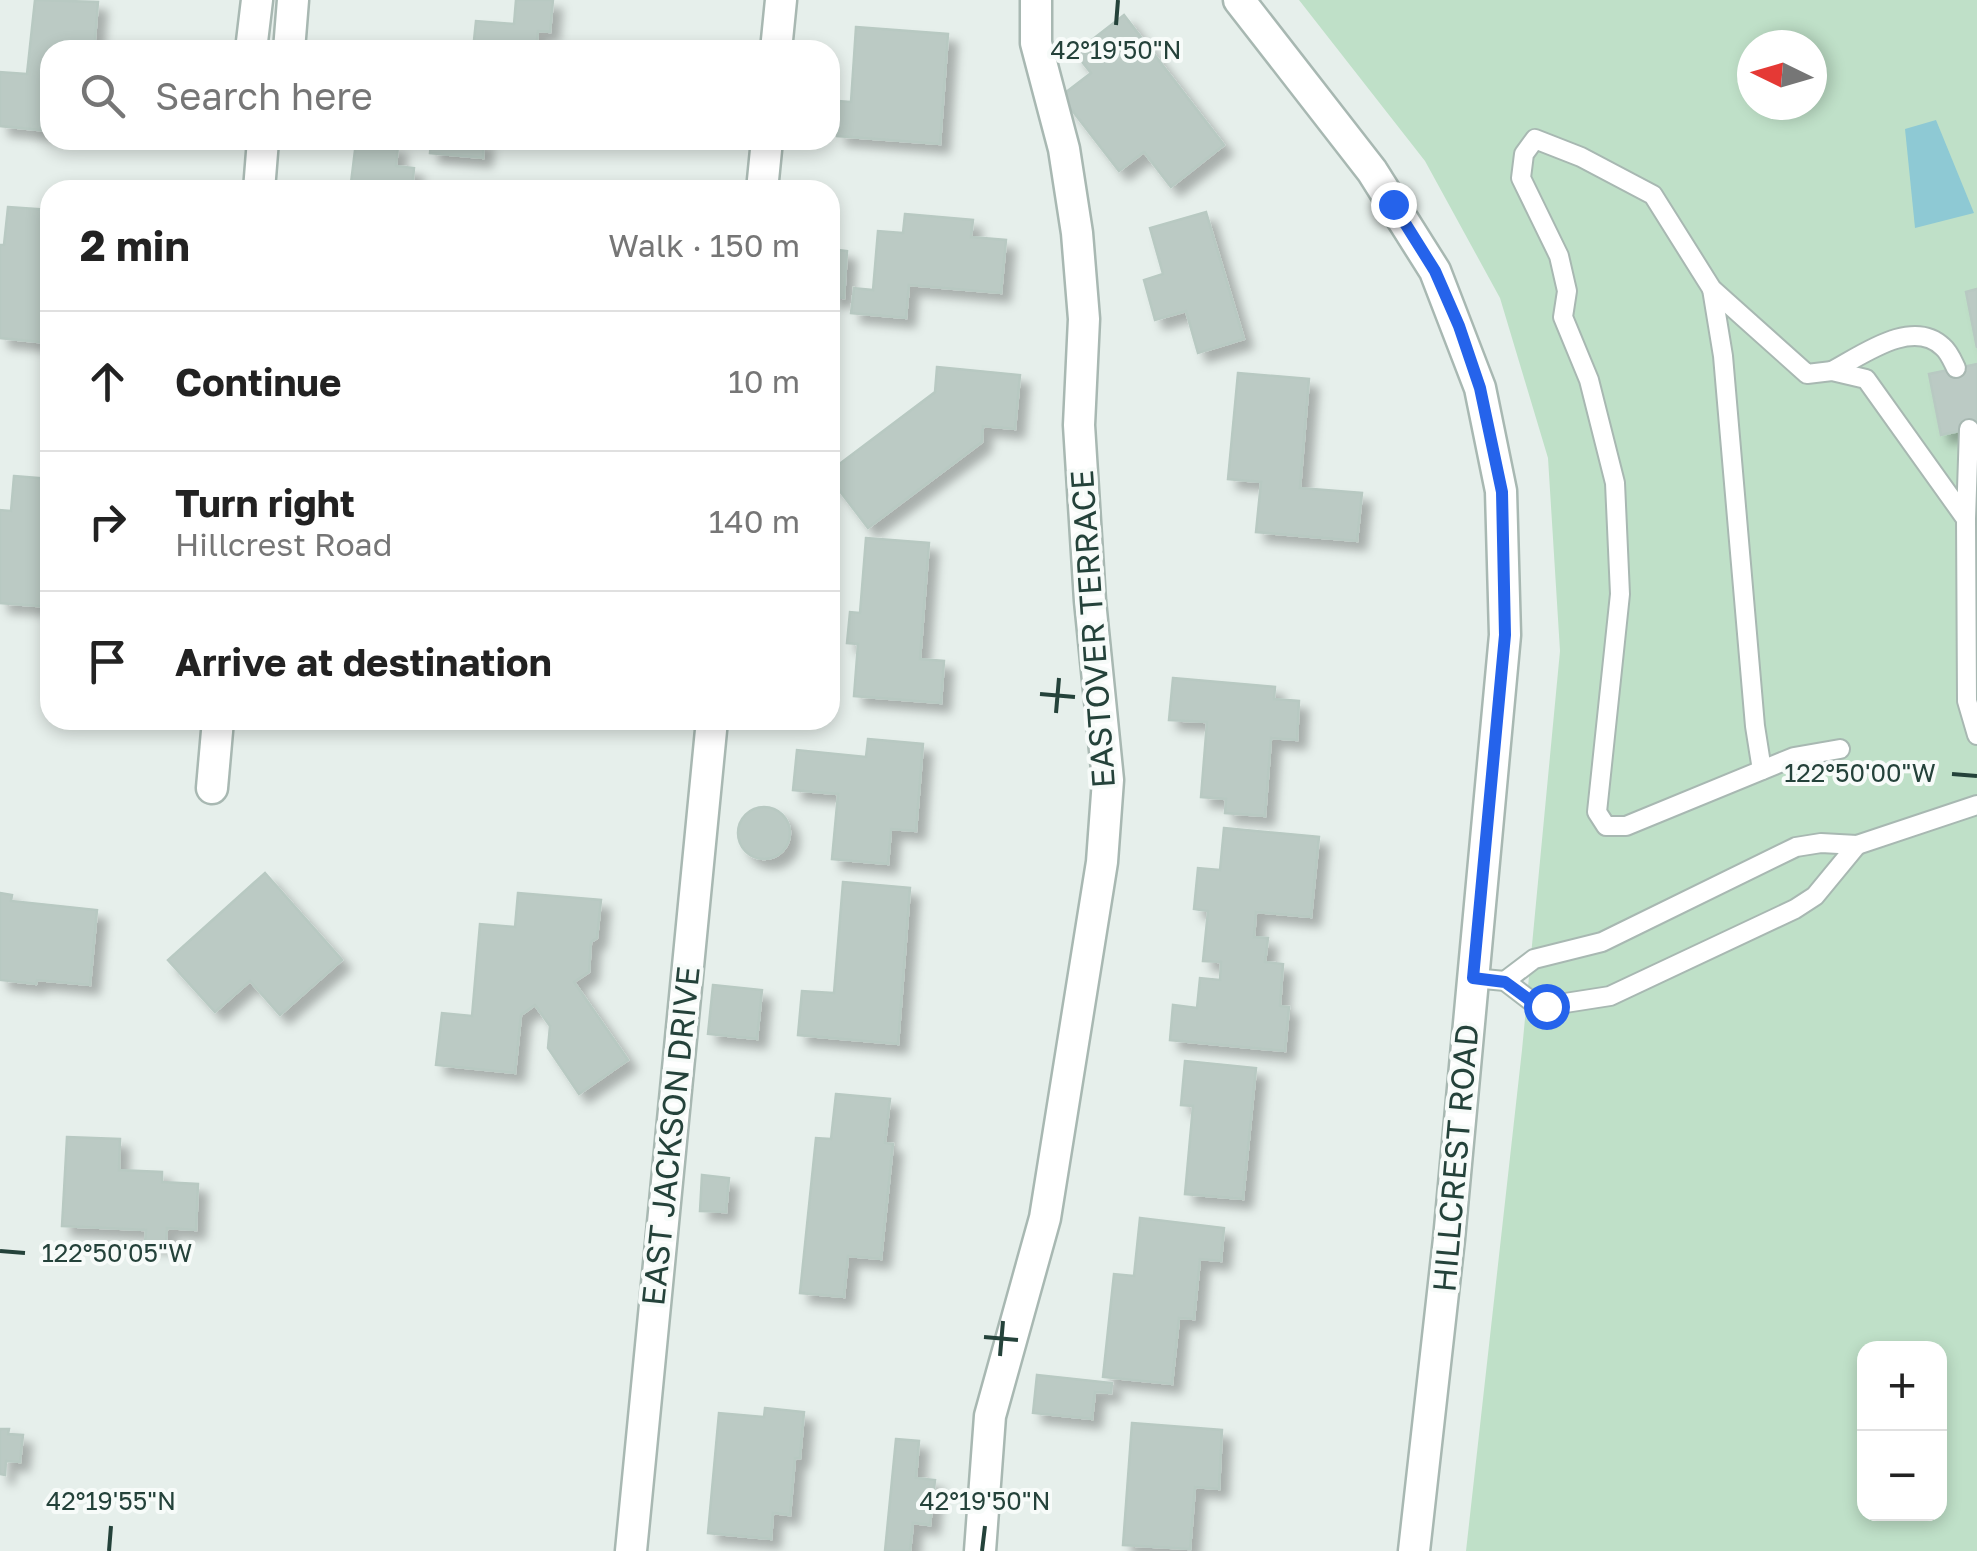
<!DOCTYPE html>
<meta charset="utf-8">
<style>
:root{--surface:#fff;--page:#f6f6f6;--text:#222;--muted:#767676;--line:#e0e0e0}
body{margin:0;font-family:"Golos Text",sans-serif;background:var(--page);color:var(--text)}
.controls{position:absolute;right:30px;bottom:30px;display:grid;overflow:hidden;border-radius:20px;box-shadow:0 5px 15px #0003}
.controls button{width:90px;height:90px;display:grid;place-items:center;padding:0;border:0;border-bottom:2px solid var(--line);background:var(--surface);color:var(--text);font:50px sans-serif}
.compass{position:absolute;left:1737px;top:30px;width:90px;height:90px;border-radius:50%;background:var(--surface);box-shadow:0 5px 15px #0003;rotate:275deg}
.stop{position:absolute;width:30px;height:30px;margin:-22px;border:8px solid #2563eb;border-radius:50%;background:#fff}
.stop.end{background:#2563eb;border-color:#fff;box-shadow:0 2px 10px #0008}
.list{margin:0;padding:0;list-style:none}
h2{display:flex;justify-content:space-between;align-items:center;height:130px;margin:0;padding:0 40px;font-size:42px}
h2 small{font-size:32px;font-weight:400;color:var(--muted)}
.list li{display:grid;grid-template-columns:65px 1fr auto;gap:30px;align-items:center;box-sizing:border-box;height:140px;padding:0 40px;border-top:2px solid var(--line)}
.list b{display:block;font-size:38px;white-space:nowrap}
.list p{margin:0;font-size:32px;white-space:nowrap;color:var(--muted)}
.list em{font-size:32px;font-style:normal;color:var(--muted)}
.icon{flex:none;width:55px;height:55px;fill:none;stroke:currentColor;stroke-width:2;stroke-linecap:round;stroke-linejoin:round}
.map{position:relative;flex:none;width:1977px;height:1551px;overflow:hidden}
.search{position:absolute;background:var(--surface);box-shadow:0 5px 15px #0003;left:40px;top:40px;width:800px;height:110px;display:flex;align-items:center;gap:25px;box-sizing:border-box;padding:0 35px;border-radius:30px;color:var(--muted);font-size:38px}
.panel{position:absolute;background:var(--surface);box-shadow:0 5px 15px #0003;left:40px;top:180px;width:800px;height:550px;border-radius:30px}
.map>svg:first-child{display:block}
.green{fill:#bfe0c8;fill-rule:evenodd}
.water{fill:#8ec9d4}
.building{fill:#bbcac4;stroke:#b8c9c2;stroke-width:2.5;filter:url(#shadow)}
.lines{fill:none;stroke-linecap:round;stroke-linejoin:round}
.service-casing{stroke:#a8b8b2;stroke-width:22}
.minor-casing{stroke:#a8b8b2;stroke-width:35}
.tertiary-casing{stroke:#a8b8b2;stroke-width:35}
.service{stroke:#fff;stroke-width:18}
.minor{stroke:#fff;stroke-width:30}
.tertiary{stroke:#fff;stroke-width:30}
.route{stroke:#2563eb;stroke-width:12}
.ticks{fill:none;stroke:#24423a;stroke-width:4}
.labels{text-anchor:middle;stroke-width:8;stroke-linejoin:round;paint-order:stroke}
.street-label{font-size:32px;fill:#24423a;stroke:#f7fbf9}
.ticks-label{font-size:25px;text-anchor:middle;fill:#24423a;stroke:#f7fbf9;stroke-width:8;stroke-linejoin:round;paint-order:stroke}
</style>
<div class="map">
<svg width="1977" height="1551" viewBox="0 0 1977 1551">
<defs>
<filter id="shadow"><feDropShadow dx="9" dy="9" stdDeviation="5" flood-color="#0004"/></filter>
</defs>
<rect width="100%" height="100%" fill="#e6efeb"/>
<path class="green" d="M1299,0H1977V1551H1466L1522,1050L1560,651L1548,458L1500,298L1425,161ZM1752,45H1812V105H1752ZM1864,1348H1940V1514H1864Z"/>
<polygon class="water" points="1936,120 1974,213 1915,228 1905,129"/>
<g class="building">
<polygon points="35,0 98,2 94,50 50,50 50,131 0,126 0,72 27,74"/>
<polygon points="516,0 553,0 550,32 538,31 536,50 473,50 476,21 514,24"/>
<polygon points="1124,15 1224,145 1171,187 1144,152 1119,171 1061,96 1091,73 1075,53"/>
<polygon points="856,27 948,34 940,144 837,136 839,101 851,102"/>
<polygon points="431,140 484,140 483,158 430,153"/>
<polygon points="356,142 398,146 396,166 414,168 412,190 351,183"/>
<polygon points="8,207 50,210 50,343 0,338 0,245 4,245"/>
<polygon points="1206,212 1244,339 1198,353 1186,311 1155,320 1144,280 1163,274 1150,228"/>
<polygon points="905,214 973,220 971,237 1006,240 1001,293 909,285 906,318 851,313 854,288 873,290 878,231 903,233"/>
<polygon points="830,249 847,251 844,298 830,297"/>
<polygon points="1977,289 1977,348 1966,292"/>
<polygon points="1977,364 1977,427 1941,435 1929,374"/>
<polygon points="937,367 1020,375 1015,429 983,426 982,442 868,528 830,478 830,471 935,392"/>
<polygon points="1238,373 1309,379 1300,488 1362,493 1357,541 1256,532 1261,482 1228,479"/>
<polygon points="14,476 50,479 50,607 0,603 0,510 11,511"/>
<polygon points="866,538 929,543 920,659 944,661 941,703 854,696 858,644 847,643 850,612 860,613"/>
<polygon points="1173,678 1275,687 1274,699 1299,701 1297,740 1271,738 1265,816 1225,813 1226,799 1201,797 1207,722 1169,720"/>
<polygon points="868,739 923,744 916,831 891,829 888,864 832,859 838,794 793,790 797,750 866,757"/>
<circle cx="764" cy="833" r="26"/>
<polygon points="1224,828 1319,837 1311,917 1256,912 1254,937 1268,938 1265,962 1283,964 1280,1006 1289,1007 1285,1051 1170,1040 1173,1005 1197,1008 1200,978 1220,980 1221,962 1203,961 1208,911 1194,909 1198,868 1220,870"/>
<polygon points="265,873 342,960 280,1015 250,981 215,1012 168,960"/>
<polygon points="843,882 910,888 898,1044 798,1035 802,991 834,993"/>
<polygon points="0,893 12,895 11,901 97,910 90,985 37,980 36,984 0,980"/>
<polygon points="518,893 601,900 597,938 591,942 589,972 574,982 628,1060 579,1094 548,1048 550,1026 535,1005 521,1015 515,1073 436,1065 442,1013 472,1016 480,924 515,927"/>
<polygon points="713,985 762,990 757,1039 708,1034"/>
<polygon points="1185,1061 1256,1068 1243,1199 1185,1194 1193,1106 1181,1105"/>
<polygon points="836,1094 890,1099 885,1143 893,1144 881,1259 848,1256 844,1297 800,1293 816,1138 831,1139"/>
<polygon points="67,1137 120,1139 119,1170 162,1172 162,1182 198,1184 196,1230 167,1228 166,1244 145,1243 146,1230 62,1226"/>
<polygon points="702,1175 729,1178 726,1212 700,1211"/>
<polygon points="1140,1218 1224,1228 1221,1261 1200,1259 1194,1319 1179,1318 1172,1384 1103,1377 1114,1274 1134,1276"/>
<polygon points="1037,1375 1112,1383 1111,1393 1095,1392 1092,1419 1033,1413"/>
<polygon points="765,1408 804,1412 800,1458 795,1458 790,1515 773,1513 771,1539 708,1533 719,1413 764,1417"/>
<polygon points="1132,1423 1222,1430 1219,1489 1195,1487 1190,1549 1123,1545"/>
<polygon points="0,1429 9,1429 8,1434 23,1435 20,1462 6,1461 5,1475 0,1474"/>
<polygon points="896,1439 919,1441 916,1478 935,1480 930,1525 913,1523 910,1551 885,1551"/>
</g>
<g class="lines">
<defs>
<g id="service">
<polyline points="1712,289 1723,356 1755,726 1762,770"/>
<path d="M1832,371C1861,356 1912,317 1943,347C1949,352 1953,362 1956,368"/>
<polyline points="1966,519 1969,429"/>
<polyline points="1840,749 1794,757 1626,826 1606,826 1597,812 1620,594 1615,483 1589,380 1563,317 1567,291 1559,256 1521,178 1524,154 1535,139 1581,157 1653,195 1712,289 1807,374 1832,371 1866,379 1966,519 1967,701 1977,735"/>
<polyline points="1473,978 1505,981 1535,1004 1546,1006 1610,996 1795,909 1815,896 1857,845"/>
<polyline points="1505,981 1534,959 1602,942 1796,847 1821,843 1857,845 1977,805"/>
</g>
<g id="minor">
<polyline points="251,50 257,0"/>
<polyline points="289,50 293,0"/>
<polyline points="776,50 781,0"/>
<polyline points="259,190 263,140"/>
<polyline points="762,190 767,140"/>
<polyline points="212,788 218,720"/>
<polyline points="631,1551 712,720"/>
<polyline points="980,1551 990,1416 1045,1218 1102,862 1108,780 1090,601 1079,425 1084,319 1077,233 1064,149 1036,43 1036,0"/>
</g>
<polyline id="tertiary" points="1239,0 1372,171 1435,271 1480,388 1501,491 1505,635 1449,1239 1414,1551"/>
</defs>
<use href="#service" class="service-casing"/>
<use href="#minor" class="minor-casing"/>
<use href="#tertiary" class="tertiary-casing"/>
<use href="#service" class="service"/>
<use href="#minor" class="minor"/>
<use href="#tertiary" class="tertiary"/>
</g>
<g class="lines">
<polyline class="route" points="1393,204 1435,271 1459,326 1480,388 1502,492 1505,635 1473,978 1505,982 1535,1004 1546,1006"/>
</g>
<path class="ticks" d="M1116,25L1118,0M1040,694L1075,697M1056,713L1059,678M1952,774L1977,776M0,1251L25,1253M984,1337L1018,1340M1000,1356L1003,1321M109,1551L111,1526M982,1551L985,1526"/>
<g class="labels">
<g class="street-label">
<text transform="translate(1093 629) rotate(-94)" y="11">EASTOVER TERRACE</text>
<text transform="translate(671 1136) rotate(-84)" y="11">EAST JACKSON DRIVE</text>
<text transform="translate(1456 1158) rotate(-85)" y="11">HILLCREST ROAD</text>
</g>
</g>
<g class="ticks-label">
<text x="1116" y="59">42°19'50"N</text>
<text x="1860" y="782">122°50'00"W</text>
<text x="117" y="1262">122°50'05"W</text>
<text x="111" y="1510">42°19'55"N</text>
<text x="985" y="1510">42°19'50"N</text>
</g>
</svg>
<div class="controls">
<button>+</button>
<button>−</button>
</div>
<svg class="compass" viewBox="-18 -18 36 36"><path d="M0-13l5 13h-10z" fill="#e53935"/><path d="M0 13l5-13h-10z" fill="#767676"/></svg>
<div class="stop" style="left:1546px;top:1006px"></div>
<div class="stop end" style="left:1393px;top:204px"></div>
<div class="search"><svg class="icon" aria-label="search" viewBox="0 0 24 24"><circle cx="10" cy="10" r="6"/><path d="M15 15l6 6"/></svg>Search here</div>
<section class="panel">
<h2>2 min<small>Walk · 150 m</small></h2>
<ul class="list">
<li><svg class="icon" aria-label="ahead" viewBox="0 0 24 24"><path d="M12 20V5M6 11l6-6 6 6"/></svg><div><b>Continue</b></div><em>10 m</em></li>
<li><svg class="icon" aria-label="right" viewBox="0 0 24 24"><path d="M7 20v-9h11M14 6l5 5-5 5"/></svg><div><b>Turn right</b><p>Hillcrest Road</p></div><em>140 m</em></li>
<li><svg class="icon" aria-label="arrive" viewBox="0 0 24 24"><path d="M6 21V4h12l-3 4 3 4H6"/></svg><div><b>Arrive at destination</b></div></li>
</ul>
</section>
</div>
